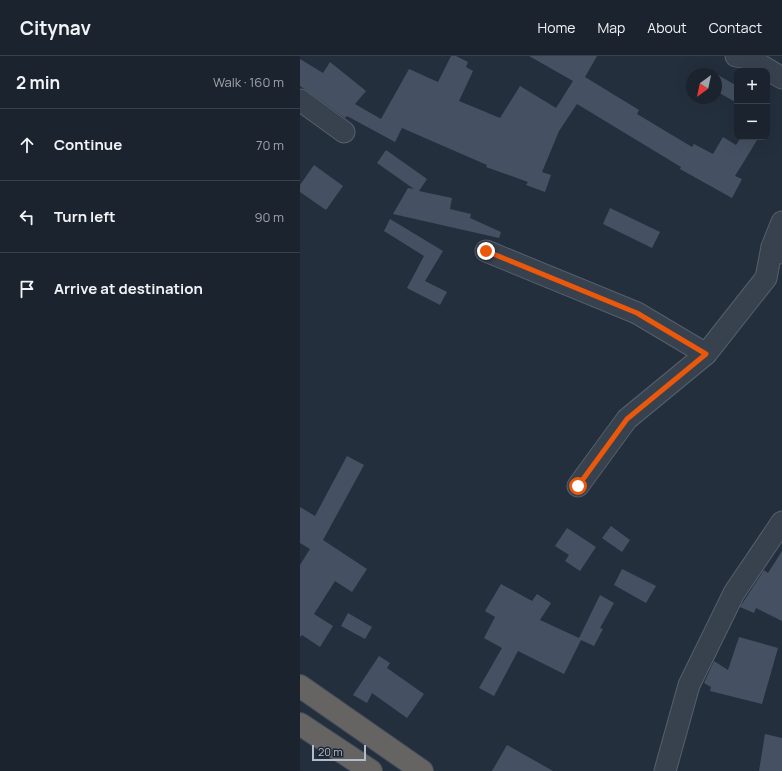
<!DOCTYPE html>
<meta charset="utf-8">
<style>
:root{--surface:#1b232e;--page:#242b36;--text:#f1f3f6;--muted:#a0a4aa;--line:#39404a}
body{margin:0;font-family:Manrope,sans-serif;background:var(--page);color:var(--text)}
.controls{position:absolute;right:12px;top:12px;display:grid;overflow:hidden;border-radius:8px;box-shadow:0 4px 16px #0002}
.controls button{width:36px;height:36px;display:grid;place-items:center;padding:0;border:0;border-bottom:1px solid var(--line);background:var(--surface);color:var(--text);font:20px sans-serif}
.compass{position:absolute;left:386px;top:12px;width:36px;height:36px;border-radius:50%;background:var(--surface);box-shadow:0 4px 16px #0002;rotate:213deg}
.scale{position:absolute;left:12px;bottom:10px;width:54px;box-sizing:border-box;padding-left:4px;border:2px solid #b4bcc9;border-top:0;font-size:11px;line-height:14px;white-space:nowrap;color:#b4bcc9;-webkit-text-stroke:3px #1d2633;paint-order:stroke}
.stop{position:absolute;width:12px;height:12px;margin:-9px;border:3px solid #ea580c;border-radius:50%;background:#fff}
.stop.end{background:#ea580c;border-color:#fff;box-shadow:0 1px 4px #0008}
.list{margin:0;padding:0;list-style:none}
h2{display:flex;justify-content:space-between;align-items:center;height:52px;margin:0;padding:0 16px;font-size:17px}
h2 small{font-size:13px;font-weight:400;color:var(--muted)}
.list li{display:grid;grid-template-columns:26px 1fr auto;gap:12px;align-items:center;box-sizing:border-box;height:72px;padding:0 16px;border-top:1px solid var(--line)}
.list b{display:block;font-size:15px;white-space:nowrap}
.list em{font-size:13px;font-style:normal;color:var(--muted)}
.icon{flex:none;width:22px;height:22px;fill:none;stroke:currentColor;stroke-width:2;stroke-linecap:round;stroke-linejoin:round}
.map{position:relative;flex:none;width:482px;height:715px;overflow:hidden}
header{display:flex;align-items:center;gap:24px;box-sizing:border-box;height:56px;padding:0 20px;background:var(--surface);border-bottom:1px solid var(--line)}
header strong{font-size:19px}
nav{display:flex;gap:22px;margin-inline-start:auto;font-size:14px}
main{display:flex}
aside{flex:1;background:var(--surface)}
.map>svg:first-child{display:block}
.building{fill:#455162}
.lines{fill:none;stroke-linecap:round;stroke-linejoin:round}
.minor-casing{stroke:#565f6c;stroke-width:23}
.trunk-casing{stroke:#434c59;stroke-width:24}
.minor{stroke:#38414e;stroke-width:21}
.trunk{stroke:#656462;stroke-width:22}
.route{stroke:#ea580c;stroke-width:5}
</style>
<header>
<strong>Citynav</strong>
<nav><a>Home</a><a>Map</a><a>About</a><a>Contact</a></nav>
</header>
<main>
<aside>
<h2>2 min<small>Walk · 160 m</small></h2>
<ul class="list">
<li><svg class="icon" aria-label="ahead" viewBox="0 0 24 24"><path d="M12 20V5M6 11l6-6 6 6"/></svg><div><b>Continue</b></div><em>70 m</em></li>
<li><svg class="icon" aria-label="left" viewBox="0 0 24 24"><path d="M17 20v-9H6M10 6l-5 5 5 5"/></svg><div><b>Turn left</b></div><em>90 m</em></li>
<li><svg class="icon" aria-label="arrive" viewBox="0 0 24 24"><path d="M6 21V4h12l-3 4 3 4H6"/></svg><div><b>Arrive at destination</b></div></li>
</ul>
</aside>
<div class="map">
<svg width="482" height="715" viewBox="0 0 482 715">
<rect width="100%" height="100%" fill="#242f3e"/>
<g class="building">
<polygon points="151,0 156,0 168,6 166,11 173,15 159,45 200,62 220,30 256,52 273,25 229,0 297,0 285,21 339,54 337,58 392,91 394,88 413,98 423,81 436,89 441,81 459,81 435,120 442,123 432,142 380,113 381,111 277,48 259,75 242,116 251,119 245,136 226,129 228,126 186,111 187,109 102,72 95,86 47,60 45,62 0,30 0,3 23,17 30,6 66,35 55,48 81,63 109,13 138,26"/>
<polygon points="413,16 437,30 437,47 416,35 416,18 412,18"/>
<polygon points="86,94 127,123 119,135 152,142 150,153 171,158 170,162 201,176 199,182 93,158 108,132 114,133 77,107"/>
<polygon points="14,109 43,130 26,154 0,136 0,129"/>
<polygon points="310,152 360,176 352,192 303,168"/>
<polygon points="90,163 143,195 125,225 147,236 140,249 107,232 124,200 84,175"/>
<polygon points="47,400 64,409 23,484 67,513 52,536 35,525 14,558 33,570 20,591 2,579 0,581 0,509 10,493 0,487 0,451 15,460"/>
<polygon points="311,470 330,484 322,496 302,482"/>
<polygon points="267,472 296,491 280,515 265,505 269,499 255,490"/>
<polygon points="482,495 482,565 456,552 454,557 440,551 464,514 468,517"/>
<polygon points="322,513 356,530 346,547 314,529"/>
<polygon points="201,528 232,545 237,538 251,547 240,564 279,582 300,539 314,547 300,572 303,573 294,590 281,584 264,618 218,595 194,640 179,632 202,592 184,582 195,561 185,555"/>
<polygon points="48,557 72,571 65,583 41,570"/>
<polygon points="439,581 478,592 462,648 410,635 411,631 404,627 414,605 428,614"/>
<polygon points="79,600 90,607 87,612 124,638 107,662 72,637 67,647 53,639"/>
<polygon points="465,678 482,682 482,715 459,715"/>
<polygon points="207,689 253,715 192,715"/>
</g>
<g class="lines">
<defs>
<g id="minor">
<polyline points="436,0 449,2 482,22"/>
<polyline points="0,44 44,76"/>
<polyline points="482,166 472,191 482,197"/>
<polyline points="186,195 337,257 406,298"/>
<polyline points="278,430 327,363 406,298 466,222 472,191"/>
<polyline points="365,715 389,629 434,537 482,466"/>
</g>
<g id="trunk">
<polyline points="0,630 122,715"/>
<polyline points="0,668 71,715"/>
</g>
</defs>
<use href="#minor" class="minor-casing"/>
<use href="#trunk" class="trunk-casing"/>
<use href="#minor" class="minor"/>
<use href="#trunk" class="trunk"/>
</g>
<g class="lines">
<polyline class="route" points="186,195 337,257 406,298 327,363 278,430"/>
</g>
</svg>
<div class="controls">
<button>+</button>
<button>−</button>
</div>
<svg class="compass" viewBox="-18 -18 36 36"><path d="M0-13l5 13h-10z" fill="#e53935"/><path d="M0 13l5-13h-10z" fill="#a0a4aa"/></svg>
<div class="scale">20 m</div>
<div class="stop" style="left:278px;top:430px"></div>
<div class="stop end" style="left:186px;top:195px"></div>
</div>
</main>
